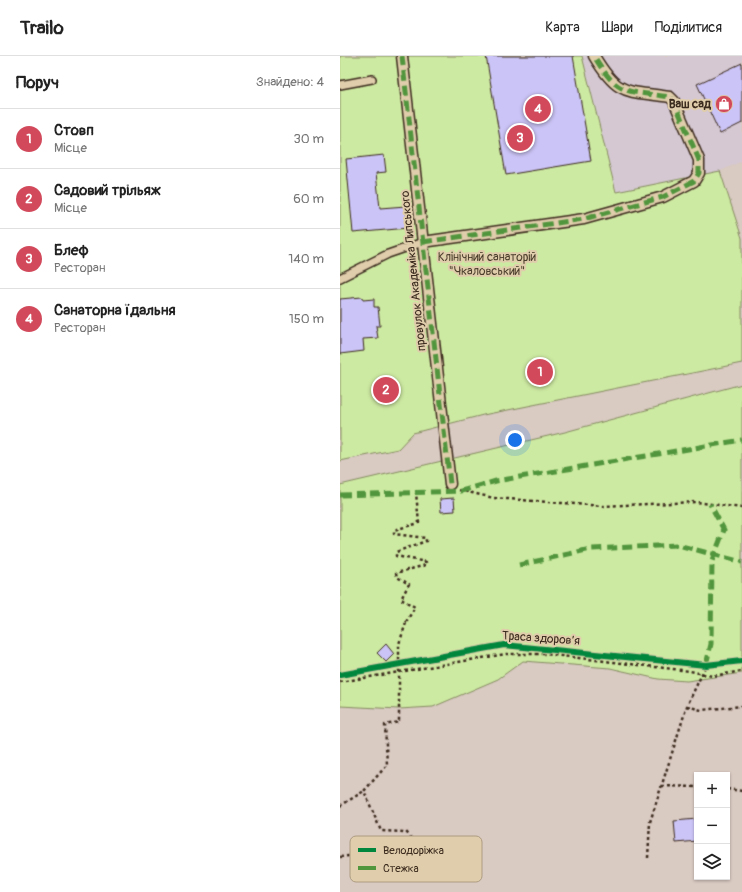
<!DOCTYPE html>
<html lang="uk">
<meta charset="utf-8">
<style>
:root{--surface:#fff;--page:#f6f6f6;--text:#222;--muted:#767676;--line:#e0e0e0;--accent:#d1495b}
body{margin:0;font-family:Pangolin,sans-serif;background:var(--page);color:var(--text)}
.controls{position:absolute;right:12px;bottom:12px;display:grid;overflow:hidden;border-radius:0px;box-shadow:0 1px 3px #0004}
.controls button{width:36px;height:36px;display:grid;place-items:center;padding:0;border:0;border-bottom:1px solid var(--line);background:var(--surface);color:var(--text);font:20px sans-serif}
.you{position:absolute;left:175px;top:384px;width:14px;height:14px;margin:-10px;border:3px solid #fff;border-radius:50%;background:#1a73e8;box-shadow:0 0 0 6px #1a73e833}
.badge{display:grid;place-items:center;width:26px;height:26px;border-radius:50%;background:var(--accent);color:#fff;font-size:13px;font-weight:700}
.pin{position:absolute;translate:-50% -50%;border:2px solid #fff;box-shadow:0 1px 4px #0006}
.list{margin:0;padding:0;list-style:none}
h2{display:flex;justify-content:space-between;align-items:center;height:52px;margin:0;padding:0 16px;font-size:17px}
h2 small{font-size:13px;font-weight:400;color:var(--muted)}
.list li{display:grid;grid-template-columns:26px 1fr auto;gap:12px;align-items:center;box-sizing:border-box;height:60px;padding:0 16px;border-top:1px solid var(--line)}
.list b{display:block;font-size:15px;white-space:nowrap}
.list p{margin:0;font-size:13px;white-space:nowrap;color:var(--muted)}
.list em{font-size:13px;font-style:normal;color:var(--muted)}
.icon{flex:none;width:22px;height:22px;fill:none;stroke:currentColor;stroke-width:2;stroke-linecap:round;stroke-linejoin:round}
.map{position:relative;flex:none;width:402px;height:836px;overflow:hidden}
header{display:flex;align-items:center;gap:24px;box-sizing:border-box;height:56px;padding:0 20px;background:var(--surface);border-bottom:1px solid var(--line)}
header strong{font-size:19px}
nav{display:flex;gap:22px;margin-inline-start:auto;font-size:14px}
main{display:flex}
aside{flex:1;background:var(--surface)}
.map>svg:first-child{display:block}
.built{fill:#d5c8d2}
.green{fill:#cdeaa2;stroke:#848a60}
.building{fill:#cbc4f6;stroke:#3b2a1e}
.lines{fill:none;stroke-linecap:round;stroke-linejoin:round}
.service-casing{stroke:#3b2a1e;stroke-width:10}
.pedestrian-casing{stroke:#3b2a1e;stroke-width:13}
.path{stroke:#3b2a1e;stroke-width:2.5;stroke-dasharray:3 3;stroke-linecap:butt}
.service{stroke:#dfcdab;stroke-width:7}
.pedestrian{stroke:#dfcdab;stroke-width:10}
.quiet{stroke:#51953d;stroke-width:5;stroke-dasharray:10 5;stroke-linecap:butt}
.cycleway-casing{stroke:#dfcdab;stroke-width:8}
.cycleway{stroke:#00873e;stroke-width:6}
.labels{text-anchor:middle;stroke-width:4;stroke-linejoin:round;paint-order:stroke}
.poi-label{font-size:12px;font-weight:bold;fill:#3b2a1e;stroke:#dfcdab;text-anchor:end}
.park-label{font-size:12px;fill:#4a3d2b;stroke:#dfcdab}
.street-label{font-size:12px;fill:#3b2a1e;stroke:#dfcdab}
.key{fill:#dfcdab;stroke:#ae9c81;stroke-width:1}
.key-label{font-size:11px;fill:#3b2a1e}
</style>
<header>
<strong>Trailo</strong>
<nav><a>Карта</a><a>Шари</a><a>Поділитися</a></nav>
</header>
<main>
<aside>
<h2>Поруч<small>Знайдено: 4</small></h2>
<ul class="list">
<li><span class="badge">1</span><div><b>Стовп</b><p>Місце</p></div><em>30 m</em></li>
<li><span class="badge">2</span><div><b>Садовий трільяж</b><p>Місце</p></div><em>60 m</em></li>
<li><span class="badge">3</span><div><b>Блеф</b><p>Ресторан</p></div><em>140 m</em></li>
<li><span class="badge">4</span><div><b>Санаторна їдальня</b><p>Ресторан</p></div><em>150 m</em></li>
</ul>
</aside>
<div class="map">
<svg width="402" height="836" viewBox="0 0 402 836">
<rect width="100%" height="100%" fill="#d9cac2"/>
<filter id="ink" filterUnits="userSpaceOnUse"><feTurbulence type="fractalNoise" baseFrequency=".025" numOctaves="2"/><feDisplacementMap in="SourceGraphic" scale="8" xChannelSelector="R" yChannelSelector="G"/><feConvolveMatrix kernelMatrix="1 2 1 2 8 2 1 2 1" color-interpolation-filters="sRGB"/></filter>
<g filter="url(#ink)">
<polygon class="built" points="242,0 402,0 402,105 380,115 276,136"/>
<g class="green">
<polygon points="0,0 242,0 276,136 380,115 402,182 402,307 143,359 73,377 58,393 0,405"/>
<polygon points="402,328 402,617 347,625 318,623 270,612 183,605 158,623 93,651 59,653 0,650 0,429 225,376"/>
</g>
<g class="building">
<polygon points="146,0 233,0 251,105 166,119"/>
<polygon points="402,7 402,67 380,78 357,28"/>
<polygon points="44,99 46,116 36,117 40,152 66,150 68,172 13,177 6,103"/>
<polygon points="22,241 23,244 34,243 34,251 38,251 40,270 36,270 38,282 23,283 24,295 0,298 0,243"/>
<polygon points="114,442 115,455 101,456 100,443"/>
<polygon points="46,588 54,598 46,606 37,597"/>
<polygon points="357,763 357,785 336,787 334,765"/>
</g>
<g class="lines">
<defs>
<g id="service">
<polyline points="0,29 32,23"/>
<polyline points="0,222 48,198 83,186"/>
</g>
<g id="pedestrian">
<polyline points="62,0 110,428"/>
<path d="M83,186L244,163L323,141L354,125L359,117V104L334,45L330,41C287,34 279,42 254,0"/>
</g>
</defs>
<use href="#service" class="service-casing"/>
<use href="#pedestrian" class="pedestrian-casing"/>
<g class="path">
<polyline points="119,434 154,442 262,450 356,446 402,452"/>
<polyline points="66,566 75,551 61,543 69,528 57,521 56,517 86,509 86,506 56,500 56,496 86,485 86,482 54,478 54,474 79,467 76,437"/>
<polyline points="66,567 59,588 59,666 45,669 47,709 24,735 41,775 66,776 97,809"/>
<polyline points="0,626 166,598 205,598 350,615 372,620 402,615"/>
<polyline points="347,650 361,654 402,650"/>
<polyline points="322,730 357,731"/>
<polyline points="387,733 402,735"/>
<polyline points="0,750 24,735"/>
<polyline points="0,801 81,792"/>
<polyline points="308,802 310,766 347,650 366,609"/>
</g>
<use href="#service" class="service"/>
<use href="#pedestrian" class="pedestrian"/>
<g class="quiet">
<polyline points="62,0 110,428"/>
<path d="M83,186L244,163L323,141L354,125L359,117V104L334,45L330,41C287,34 279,42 254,0"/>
<polyline points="0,439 121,435 156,425 402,384"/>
<polyline points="179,509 251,493 338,489 402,506"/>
<polyline points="366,609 371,588 372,505 384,474 370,448"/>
</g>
<defs>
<polyline id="cycleway" points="0,619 164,589 366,609 402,605"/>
</defs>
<use href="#cycleway" class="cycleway-casing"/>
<use href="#cycleway" class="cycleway"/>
</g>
</g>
<defs>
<symbol id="shop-disc" viewBox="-11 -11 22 22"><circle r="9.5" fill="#d1495b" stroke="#dfcdab"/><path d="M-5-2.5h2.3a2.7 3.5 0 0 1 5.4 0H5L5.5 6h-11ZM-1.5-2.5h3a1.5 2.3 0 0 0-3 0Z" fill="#fff"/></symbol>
</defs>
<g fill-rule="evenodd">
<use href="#shop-disc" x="374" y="38" width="20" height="20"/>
</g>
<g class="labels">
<g class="poi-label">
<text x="371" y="52">Ваш сад</text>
</g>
<g class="park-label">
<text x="147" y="205">Клінічний санаторій<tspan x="147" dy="14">"Чкаловський"</tspan></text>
</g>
<g class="street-label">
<text transform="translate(73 215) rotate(-96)" y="4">провулок Академіка Липського</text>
<text transform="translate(201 582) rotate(4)" y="4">Траса здоров’я</text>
</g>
</g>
<rect x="10" y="780" width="132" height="46" rx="6" class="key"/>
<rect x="18" y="792" width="18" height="4" fill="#00873e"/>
<rect x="18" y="810" width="18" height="4" fill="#51953d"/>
<g class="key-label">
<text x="43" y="798">Велодоріжка</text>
<text x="43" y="816">Стежка</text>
</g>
</svg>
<div class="controls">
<button>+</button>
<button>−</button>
<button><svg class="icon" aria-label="layers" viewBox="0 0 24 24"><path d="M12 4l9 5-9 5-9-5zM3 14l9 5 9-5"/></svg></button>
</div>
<div class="you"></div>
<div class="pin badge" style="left:200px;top:316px">1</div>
<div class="pin badge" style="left:46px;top:334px">2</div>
<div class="pin badge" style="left:180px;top:82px">3</div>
<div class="pin badge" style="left:198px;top:53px">4</div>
</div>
</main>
